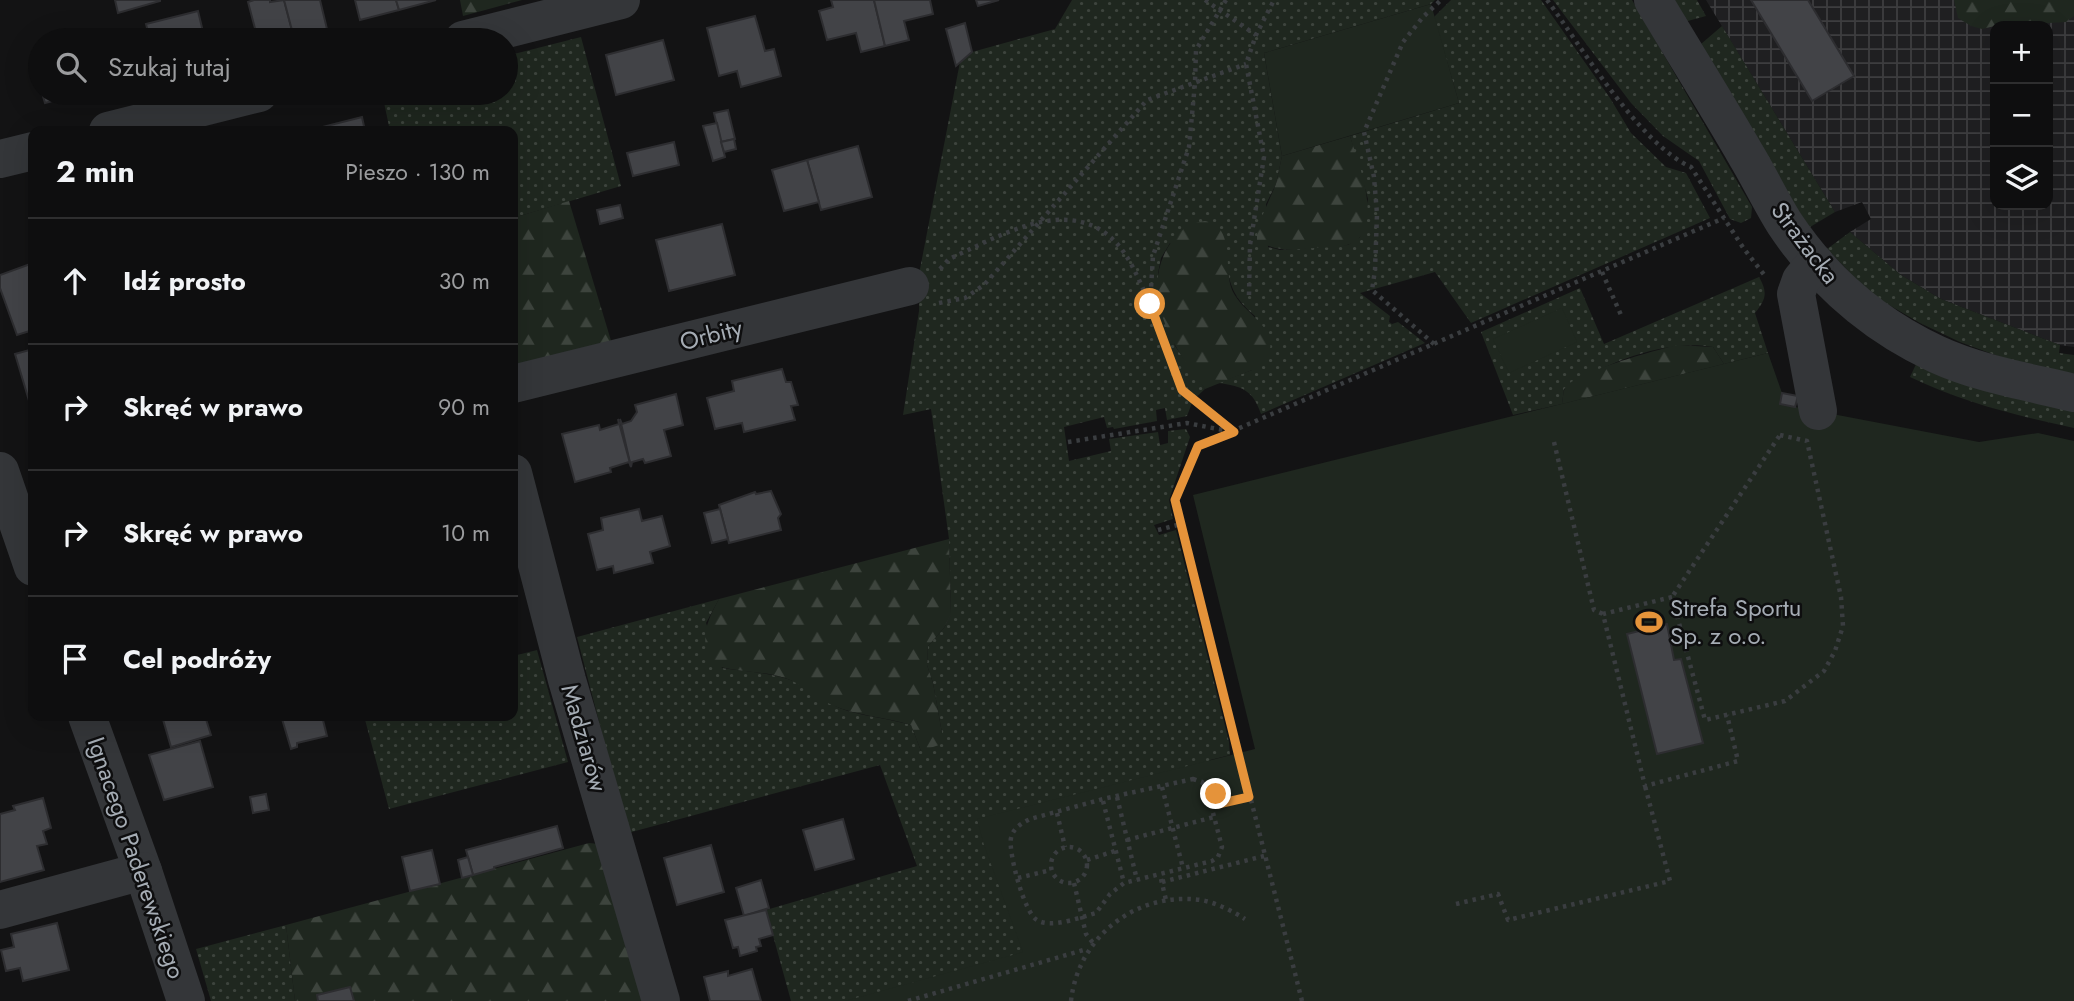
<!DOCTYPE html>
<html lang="pl">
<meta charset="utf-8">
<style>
:root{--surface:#0e0e0f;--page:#1c1c1d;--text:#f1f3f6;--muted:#9b9c9e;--line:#2e2e2f}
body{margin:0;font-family:Jost,sans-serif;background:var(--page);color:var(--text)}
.controls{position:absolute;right:21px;top:21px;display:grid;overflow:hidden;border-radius:14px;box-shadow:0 7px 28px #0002}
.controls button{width:63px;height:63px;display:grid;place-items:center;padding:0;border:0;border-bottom:2px solid var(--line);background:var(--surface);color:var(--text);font:35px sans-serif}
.stop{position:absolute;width:21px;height:21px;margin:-16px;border:5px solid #e5933a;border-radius:50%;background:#fff}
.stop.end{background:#e5933a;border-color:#fff;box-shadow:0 2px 7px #0008}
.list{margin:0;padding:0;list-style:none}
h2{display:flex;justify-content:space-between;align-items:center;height:91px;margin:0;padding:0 28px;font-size:30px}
h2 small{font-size:23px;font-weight:400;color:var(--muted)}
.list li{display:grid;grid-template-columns:46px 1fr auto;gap:21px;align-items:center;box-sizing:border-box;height:126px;padding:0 28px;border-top:2px solid var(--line)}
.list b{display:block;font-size:26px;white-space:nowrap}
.list em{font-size:23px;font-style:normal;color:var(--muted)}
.icon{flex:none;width:38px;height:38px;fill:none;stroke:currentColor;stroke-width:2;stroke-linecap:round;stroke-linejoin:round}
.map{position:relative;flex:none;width:2074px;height:1001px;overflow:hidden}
.search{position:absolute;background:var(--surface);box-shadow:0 7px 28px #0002;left:28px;top:28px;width:490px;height:77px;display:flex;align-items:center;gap:18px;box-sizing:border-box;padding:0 24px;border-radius:38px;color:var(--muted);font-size:26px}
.panel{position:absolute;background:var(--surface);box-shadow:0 7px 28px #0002;left:28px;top:126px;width:490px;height:595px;border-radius:14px}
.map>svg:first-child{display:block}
.industrial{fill:url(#industrial-grid);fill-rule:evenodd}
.green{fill:url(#green-dots)}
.forest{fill:url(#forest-firs)}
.pitch{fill:#1f271f}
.building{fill:#424347;stroke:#2d2d30;stroke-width:2}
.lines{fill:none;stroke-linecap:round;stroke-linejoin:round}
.path{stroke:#3a3d40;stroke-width:4.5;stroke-dasharray:3.5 5;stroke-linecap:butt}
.minor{stroke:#343639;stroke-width:38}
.route{stroke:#e5933a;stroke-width:9}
.labels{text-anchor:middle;stroke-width:5;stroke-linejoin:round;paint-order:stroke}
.street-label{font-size:24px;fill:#a5acb4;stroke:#0e0e0f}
.poi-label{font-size:24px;fill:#a5acb4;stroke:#0e0e0f;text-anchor:start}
</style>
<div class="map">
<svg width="2074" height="1001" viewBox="0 0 2074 1001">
<defs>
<pattern id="industrial-grid" width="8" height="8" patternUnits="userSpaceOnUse" patternTransform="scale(1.75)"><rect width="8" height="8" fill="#1f1f21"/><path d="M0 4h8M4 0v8" fill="none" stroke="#3d3d3f"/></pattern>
<pattern id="green-dots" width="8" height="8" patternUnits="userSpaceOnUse" patternTransform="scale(1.75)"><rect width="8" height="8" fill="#1f271f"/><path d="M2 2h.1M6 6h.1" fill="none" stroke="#3d443d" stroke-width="1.8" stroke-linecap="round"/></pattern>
<pattern id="forest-firs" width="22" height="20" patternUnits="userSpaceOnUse" patternTransform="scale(1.75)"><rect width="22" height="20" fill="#1f271f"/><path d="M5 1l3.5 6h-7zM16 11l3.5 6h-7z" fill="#3d443d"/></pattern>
</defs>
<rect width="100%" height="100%" fill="#131314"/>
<path class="industrial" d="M1706,0H2074V347L2060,345L1941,299L1901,275L1850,232L1871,219L1862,202L1835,212ZM1995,26H2048V205H1995Z"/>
<g class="green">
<path d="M1072,0H1435L1431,4L1264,53L1282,156L1276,184L1266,204L1268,247L1280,250L1348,245L1360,237L1368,199L1350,136L1459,103L1434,17L1451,0H1541L1610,98L1631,133L1666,167L1686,173L1710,218L1471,323L1435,272L1360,293L1390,316L1389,322L1392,324L1398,322L1425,343L1261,414C1253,390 1242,386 1218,383L1252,370L1255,316C1240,303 1232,293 1228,273L1170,243L1161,258L1158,273L1175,346L1205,389L1193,400L1187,416L1167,420L1165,408L1156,410L1157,421L1114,429L1113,427L1107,428L1104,417L1064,427L1069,461L1111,451L1109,439L1158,432L1160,445L1168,443V431L1186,429L1190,437L1169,500L1173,519L1154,525L1159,535L1176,530L1229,742L1230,755L1210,760L1084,946L895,1001H791L766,910L917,866L880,765L628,833L577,637L719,599L706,623L722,668C747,672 772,672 796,682C814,691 828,705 848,711C869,717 891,719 911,725L921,751L942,733L933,683L927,665L928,646L944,628L951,615L949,539L931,409L903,415L919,311L920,269L960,62L972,52L1055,29Z"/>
<polygon points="1553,0 1632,0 1752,207 1751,218 1741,223 1730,219 1699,161 1663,136 1631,103"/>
<polygon points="1670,0 1697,0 1706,16 1684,22"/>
<polygon points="1722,26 1835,212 1810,227 1780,184 1701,44"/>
<polygon points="581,37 621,186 513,218 513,131 390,131 382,93 506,93 506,56"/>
<polygon points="1850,232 1901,275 1941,299 2060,345 2059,353 2074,355 2074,377 2030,368 1960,342 1920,323 1872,295 1827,249"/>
<path d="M1759,277C1768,293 1766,299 1755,313L1768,353L1724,364L1713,347C1666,338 1603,364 1564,389L1562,404L1513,415L1481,332L1580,288L1604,344Z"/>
<path d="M1918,360L2074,408V428C2015,415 1964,403 1910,377Z"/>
<polygon points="537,650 568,762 389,809 364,716 513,716 513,656"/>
<polygon points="286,925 295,1001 211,1001 196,949"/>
</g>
<g class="forest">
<polygon points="460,0 522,0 463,16"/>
<polygon points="1954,0 2074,0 2074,16 2066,22 1995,26 1982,29 1971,26 1958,18"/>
<path d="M1350,136C1358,162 1387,233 1347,245C1337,248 1325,247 1314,248C1293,250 1275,252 1257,240V228L1276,184L1282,156Z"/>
<polygon points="569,201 612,344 513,369 513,218"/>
<path d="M1205,221C1235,226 1224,266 1231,287C1240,316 1290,328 1262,366L1205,389C1175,350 1139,296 1168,247C1177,232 1187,223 1205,221Z"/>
<path d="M1677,345L1713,347L1724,364L1562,404C1563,399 1563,392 1565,388C1575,372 1657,350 1677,345Z"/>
<path d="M949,539L951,615L944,628L928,646L927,665L933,683L942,733L939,745L921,751L911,725C885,717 858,716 832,705C815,698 803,684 785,678C761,670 735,673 711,664C700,637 706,623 719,599Z"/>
<polygon points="589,843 599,844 647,1001 295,1001 286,925"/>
</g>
<g class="pitch">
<polygon points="1431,4 1459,103 1282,156 1264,53"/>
<polygon points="1562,308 1577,342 1509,373 1493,339"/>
<polygon points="1768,353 1782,393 1780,404 1979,442 2038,433 2074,441 2074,1001 845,1001 1023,952 984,845 977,819 1255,749 1193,495"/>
</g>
<g class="building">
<polygon points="115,0 160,0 160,1 118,13"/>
<polygon points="254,0 270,0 270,2 284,0 294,38 284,40 258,40 248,2"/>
<polygon points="284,0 320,0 327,29 294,38"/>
<polygon points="355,0 396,0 399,10 360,20"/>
<polygon points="396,0 436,0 399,10"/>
<polygon points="831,0 874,0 885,46 861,52 856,33 827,40 819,11 833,7"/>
<polygon points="874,0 930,0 933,14 904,21 909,40 885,46"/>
<polygon points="976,0 999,0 978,6"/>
<polygon points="1751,0 1808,0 1854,76 1812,101"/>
<polygon points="198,11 205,40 150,40 146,24"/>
<polygon points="755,16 765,51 774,49 781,76 741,87 737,71 719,76 707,28"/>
<polygon points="965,23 972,52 956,66 946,29"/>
<polygon points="663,40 674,80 616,95 606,55"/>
<polygon points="40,59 40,86 34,61"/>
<polygon points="42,93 83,93 45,103"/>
<polygon points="728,110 735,139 721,142 714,113"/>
<polygon points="362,117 365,131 307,131"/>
<polygon points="717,123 725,157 713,161 703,126"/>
<polygon points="734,139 736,149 724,152 721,142"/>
<polygon points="674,142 679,165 633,176 627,153"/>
<polygon points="858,146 872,197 821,210 807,160"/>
<polygon points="807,160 819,202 784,211 772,170"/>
<polygon points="620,205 623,218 600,224 597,210"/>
<polygon points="722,224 735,275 669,291 656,240"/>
<polygon points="33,263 33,330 17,335 0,288 0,275"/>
<polygon points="33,349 33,414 15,354"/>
<polygon points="782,369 786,382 791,382 798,405 791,406 795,420 744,432 742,423 715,429 707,398 734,391 732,381"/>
<polygon points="1782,393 1798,396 1795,407 1780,404"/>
<polygon points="676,394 683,425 664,430 671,456 645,463 643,459 632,462 631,467 620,419 622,424 631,421 637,412 635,405"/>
<polygon points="618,419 631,467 629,462 610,468 611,472 575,482 562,434 599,425 600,430 619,424"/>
<polygon points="771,491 781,514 778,518 781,530 729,543 719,505 755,492 756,494"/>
<polygon points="639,509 642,521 662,516 670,546 650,552 653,563 614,573 613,566 597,570 588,534 603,530 601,518"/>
<polygon points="720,509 728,539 712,543 704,513"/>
<polygon points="1667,624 1674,660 1681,659 1703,743 1657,754 1627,634"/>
<polygon points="162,716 205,716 211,735 171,747"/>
<polygon points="291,716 322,716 327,736 297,743 297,747 291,749 282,719"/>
<polygon points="200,741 213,787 164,800 149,755"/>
<polygon points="266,794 269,810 253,813 250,797"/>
<polygon points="43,798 51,828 43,831 47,844 37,846 44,870 0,882 0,814 15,810 13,806"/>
<polygon points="843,819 854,859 815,870 803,830"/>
<polygon points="557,826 563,848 494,867 494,869 473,875 466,850"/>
<polygon points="711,845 724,892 677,905 664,858"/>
<polygon points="432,850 440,884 410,891 402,857"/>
<polygon points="468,857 473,875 462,878 458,860"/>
<polygon points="761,880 769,908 744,916 736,888"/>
<polygon points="766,910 773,935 759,939 761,946 756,947 757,951 740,956 738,947 733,948 725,920"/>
<polygon points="57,923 69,970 23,981 20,968 6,971 1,950 14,947 11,934"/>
<polygon points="752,969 761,1001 710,1001 704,977 728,971 728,976"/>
<polygon points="350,987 354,1001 318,1001 317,995"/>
</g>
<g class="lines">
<g class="path">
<polyline points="1205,0 1256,35"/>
<polyline points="1226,0 1196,50 1195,83 1189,147 1153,256 1150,304 1182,390 1233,431"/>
<path d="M1547,0C1582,47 1639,144 1691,167L1744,249L1766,277"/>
<path d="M940,269L949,259C996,238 1062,197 1109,236C1129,252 1139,281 1150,304"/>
<polyline points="1602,272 1621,315"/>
<polyline points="1249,295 1250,245 1264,157 1246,64 1256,35 1274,0"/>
<polyline points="939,303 965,298 984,285 1147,100 1246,64"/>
<polyline points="1434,344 1372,290 1375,270 1377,214 1374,177 1364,132 1403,42 1423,17 1441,0"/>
<polygon points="1780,435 1807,441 1841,597 1843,626 1835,651 1824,671 1785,701 1705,720 1672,597"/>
<polyline points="1068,442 1187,423 1233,432"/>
<polyline points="1554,442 1594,610 1603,614"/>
<polyline points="1158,530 1181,524"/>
<polyline points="1672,597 1603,614 1645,786 1738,761 1727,715"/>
<path d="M1193,779L1202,782L1207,790L1222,847L1218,857L1212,861L1124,883L1110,894L1096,913C1081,917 1051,929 1037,920C1024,913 1008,851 1011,838C1013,828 1022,823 1030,819L1107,798Z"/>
<polyline points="1162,787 1183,868"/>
<polyline points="1214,795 1216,795 1218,804 1249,797"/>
<polyline points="1117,797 1137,880"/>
<polyline points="1103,801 1124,883"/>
<polyline points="1057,813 1065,847"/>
<polyline points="1127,840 1214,817"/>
<circle cx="1069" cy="865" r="18"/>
<polyline points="1087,860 1115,851"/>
<polyline points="1018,878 1051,870"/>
<polyline points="1161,879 1166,900"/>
<polyline points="1162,882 1264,856"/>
<polyline points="1074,883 1086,934 1093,943"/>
<polyline points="1456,904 1498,894 1508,920 1670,881 1645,786"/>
<polyline points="908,1001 1087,949"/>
<path d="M1071,1001C1078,937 1136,891 1201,900C1217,903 1232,911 1245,919"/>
<polyline points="1302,1001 1175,500 1198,446 1724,218"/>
</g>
<g class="minor">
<path d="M1653,0C1684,52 1716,103 1746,155C1760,178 1771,202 1785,224C1823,281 1874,325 1936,354C1979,374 2029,382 2074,393"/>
<polyline points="463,40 621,0"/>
<polyline points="108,131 259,93"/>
<polyline points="0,159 33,151"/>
<polyline points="1815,263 1801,280 1796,294 1818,411"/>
<polyline points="513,384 910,286"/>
<polyline points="0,471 33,567"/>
<polyline points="513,473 567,680 661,1001"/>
<polyline points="87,716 143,871 186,1001"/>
<polyline points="0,910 143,871"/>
</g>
</g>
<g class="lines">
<polyline class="route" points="1150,304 1182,390 1234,432 1198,446 1175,500 1249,797 1218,804 1216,794"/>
</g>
<defs>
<symbol id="stadium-bare" viewBox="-9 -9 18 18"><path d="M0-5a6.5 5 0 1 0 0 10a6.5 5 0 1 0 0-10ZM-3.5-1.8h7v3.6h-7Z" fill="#e5933a" stroke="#0e0e0f" stroke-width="2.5" paint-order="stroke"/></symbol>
</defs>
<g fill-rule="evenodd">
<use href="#stadium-bare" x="1630" y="603" width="38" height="38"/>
</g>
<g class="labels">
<g class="street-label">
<text transform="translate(1805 243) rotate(53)" y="8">Strażacka</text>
<text transform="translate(711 335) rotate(-14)" y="8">Orbity</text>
<text transform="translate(584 738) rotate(74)" y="8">Madziarów</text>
<text transform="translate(136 858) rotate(71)" y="8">Ignacego Paderewskiego</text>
</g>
<g class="poi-label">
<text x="1670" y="616">Strefa Sportu<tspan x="1670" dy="28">Sp. z o.o.</tspan></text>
</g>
</g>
</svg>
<div class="controls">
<button>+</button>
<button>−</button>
<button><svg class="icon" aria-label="layers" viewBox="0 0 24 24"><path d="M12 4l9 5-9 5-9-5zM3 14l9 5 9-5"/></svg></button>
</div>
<div class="stop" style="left:1150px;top:304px"></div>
<div class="stop end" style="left:1216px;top:794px"></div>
<div class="search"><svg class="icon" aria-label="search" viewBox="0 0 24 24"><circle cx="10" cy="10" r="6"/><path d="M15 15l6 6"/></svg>Szukaj tutaj</div>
<section class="panel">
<h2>2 min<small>Pieszo · 130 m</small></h2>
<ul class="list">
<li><svg class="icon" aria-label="ahead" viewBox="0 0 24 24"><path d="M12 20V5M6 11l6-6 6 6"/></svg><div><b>Idź prosto</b></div><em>30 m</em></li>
<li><svg class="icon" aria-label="right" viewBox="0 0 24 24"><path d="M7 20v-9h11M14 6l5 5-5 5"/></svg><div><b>Skręć w prawo</b></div><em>90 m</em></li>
<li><svg class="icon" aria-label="right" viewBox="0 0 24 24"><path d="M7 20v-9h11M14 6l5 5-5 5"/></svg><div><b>Skręć w prawo</b></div><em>10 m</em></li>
<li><svg class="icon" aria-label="arrive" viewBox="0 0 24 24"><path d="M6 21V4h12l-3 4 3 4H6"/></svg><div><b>Cel podróży</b></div></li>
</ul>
</section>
</div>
